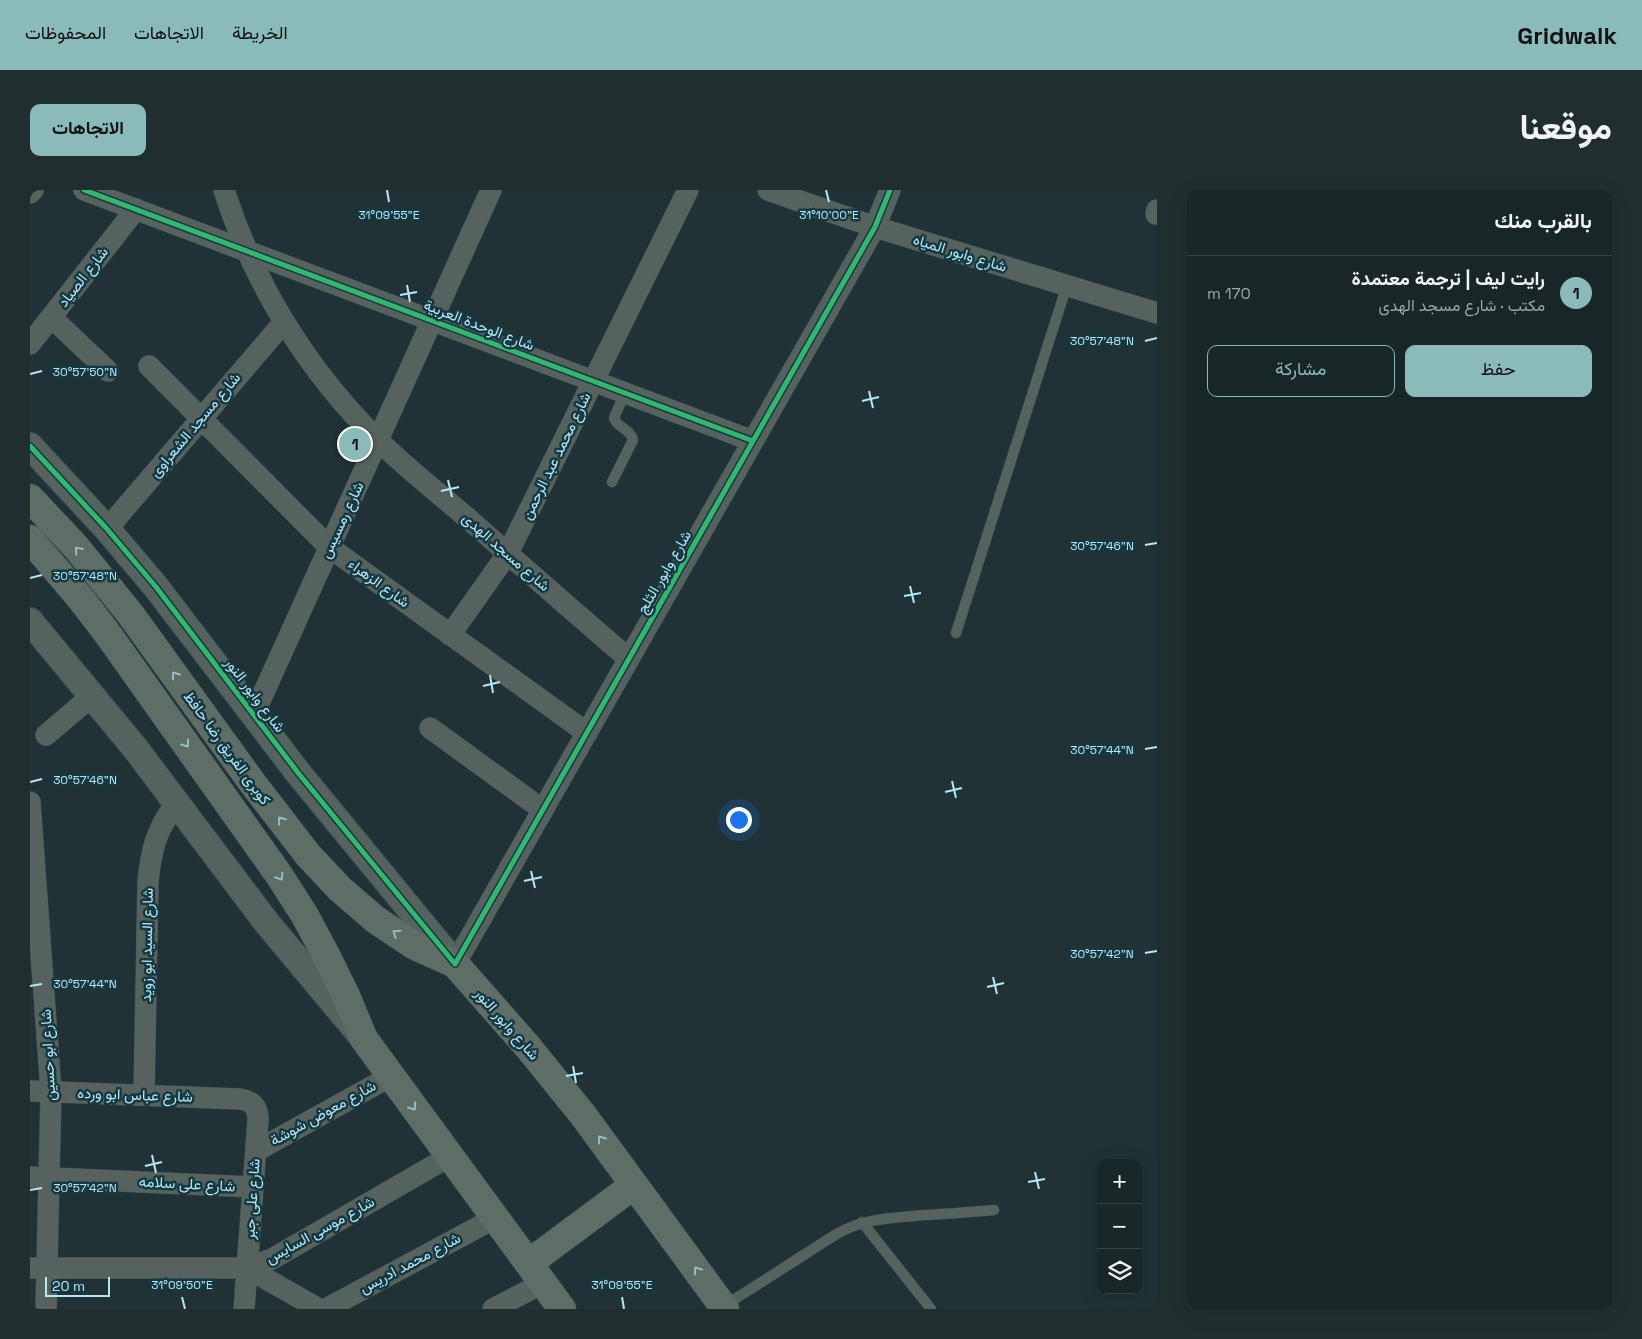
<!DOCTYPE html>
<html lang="ar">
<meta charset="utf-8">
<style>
:root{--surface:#182628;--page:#212e30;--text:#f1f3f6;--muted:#9fa5a8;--line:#364345;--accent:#8bbbb9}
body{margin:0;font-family:"Space Grotesk",Vazirmatn,sans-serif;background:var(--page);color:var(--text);direction:rtl}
.controls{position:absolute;right:15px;bottom:15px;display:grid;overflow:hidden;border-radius:10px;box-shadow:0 5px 20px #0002}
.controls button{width:45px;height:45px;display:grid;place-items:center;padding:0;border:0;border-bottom:1px solid var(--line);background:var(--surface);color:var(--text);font:25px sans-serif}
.scale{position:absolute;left:15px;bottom:12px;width:65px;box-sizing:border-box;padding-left:5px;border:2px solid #b7e7f4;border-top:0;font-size:14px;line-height:18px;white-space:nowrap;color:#b7e7f4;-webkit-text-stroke:4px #163840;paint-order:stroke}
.you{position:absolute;left:708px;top:629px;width:18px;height:18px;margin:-12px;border:4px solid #fff;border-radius:50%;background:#1a73e8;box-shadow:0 0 0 8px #1a73e833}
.badge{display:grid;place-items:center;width:32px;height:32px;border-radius:50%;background:var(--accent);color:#111;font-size:16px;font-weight:700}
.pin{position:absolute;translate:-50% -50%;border:2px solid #fff;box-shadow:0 1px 5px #0006}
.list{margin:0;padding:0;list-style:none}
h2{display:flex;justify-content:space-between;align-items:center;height:65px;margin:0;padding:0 20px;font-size:21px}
h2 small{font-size:16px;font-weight:400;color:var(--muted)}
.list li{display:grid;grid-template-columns:32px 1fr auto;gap:15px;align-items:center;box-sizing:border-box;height:75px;padding:0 20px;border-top:1px solid var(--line)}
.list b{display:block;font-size:19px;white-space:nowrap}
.list p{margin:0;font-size:16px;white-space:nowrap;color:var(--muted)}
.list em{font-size:16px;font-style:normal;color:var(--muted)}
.actions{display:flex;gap:10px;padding:15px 20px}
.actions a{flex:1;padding:11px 0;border:1px solid var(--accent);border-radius:10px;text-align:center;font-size:18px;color:var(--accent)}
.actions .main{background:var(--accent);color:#111}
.icon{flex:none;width:28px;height:28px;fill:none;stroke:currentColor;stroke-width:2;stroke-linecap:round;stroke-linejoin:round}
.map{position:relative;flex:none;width:1127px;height:1119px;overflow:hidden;direction:ltr;border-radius:10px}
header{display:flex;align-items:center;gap:30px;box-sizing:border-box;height:70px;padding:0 25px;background:var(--accent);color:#111}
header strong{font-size:24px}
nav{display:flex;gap:28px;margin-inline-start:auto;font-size:18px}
.intro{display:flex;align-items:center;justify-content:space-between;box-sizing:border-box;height:120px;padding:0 30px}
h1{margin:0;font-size:35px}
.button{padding:12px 22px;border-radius:10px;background:var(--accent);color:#111;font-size:18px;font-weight:700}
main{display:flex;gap:30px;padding:0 30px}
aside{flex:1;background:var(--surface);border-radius:10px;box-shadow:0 5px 20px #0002}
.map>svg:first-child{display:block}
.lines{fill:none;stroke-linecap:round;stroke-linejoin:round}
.service-casing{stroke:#3a4e53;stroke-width:11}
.minor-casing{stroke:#3a4e53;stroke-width:22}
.tertiary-casing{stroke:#3a4e53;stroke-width:28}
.secondary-casing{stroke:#3a4e53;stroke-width:29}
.service{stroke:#56625d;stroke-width:10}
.minor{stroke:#56625d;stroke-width:21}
.tertiary{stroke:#56625d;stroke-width:26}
.secondary{stroke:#5e6d66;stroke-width:28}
.cycleway-casing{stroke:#163840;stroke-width:8}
.cycleway{stroke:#33b770;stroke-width:5}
.oneway{stroke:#98bcc2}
.ticks{fill:none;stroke:#b7e7f4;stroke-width:2}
.labels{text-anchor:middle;stroke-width:5;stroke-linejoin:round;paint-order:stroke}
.street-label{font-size:15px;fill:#b7e7f4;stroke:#163840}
.ticks-label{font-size:12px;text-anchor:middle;fill:#b7e7f4;stroke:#163840;stroke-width:5;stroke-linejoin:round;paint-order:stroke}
</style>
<header>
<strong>Gridwalk</strong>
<nav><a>الخريطة</a><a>الاتجاهات</a><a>المحفوظات</a></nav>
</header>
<div class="intro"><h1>موقعنا</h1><a class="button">الاتجاهات</a></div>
<main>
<aside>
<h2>بالقرب منك<small></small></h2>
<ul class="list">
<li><span class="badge">1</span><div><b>رايت ليف | ترجمة معتمدة</b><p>مكتب · شارع مسجد الهدى</p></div><em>170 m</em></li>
</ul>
<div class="actions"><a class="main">حفظ</a><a>مشاركة</a></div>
</aside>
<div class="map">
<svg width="1127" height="1119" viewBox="0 0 1127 1119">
<rect width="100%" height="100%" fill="#203236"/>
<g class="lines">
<defs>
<g id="service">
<path d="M582,292L603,250C601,239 587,238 584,228L595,203"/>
<polyline points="926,443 1037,95"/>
<polyline points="832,1032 901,1119"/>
<path d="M694,1116L805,1045C833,1028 863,1028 894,1025C917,1024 941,1022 964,1020"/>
</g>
<g id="minor">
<polyline points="54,0 723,251"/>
<path d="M194,0C224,94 277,180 348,250C377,279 411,305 442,332C494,378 546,424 599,469"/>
<polyline points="738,0 845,37 1127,123"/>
<polyline points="0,3 3,0"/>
<polyline points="1126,24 1127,20"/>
<polyline points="21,127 78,181"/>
<polyline points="0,154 106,19"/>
<polyline points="119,176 299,357 557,543"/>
<polyline points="77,339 254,132"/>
<polyline points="420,445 478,363 658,0"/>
<polyline points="224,524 461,0"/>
<polyline points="400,538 513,620"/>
<polyline points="16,545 63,505"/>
<polyline points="0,612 21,901 16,1119"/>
<polyline points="425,774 845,37 860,0"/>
<path d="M0,901L210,909C222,911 228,917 228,930L214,1119"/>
<path d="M114,905L118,692C121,659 127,638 147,612"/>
<polyline points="226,961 361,886"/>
<polyline points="0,987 223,997"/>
<polyline points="0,1078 217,1078 242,1069 420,966"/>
<polyline points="217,1078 289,1119"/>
<polyline points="296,1119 465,1028"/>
<polyline points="463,1119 513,1093"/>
</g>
<g id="tertiary">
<polyline points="0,256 77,339 126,397 269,584 425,774"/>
<polyline points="0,431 105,558 237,733 328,842"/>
</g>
<g id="secondary">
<polyline points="0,308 46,357 101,425 221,591 278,665 310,699 346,730 385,756 425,774 498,857 553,925 695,1119"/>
<polyline points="0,349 51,409 77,443 249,685 274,724 296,765 316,806 334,849 532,1119"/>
<polyline points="499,1073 604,995"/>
</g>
</defs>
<use href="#service" class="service-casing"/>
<use href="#minor" class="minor-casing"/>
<use href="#tertiary" class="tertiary-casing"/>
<use href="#secondary" class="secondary-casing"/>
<use href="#service" class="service"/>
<use href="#minor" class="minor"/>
<use href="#tertiary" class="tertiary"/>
<use href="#secondary" class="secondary"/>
<defs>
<g id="cycleway">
<polyline points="54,0 723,251"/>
<polyline points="0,256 77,339 126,397 269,584 425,774 845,37 860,0"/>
</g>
</defs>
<use href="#cycleway" class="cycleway-casing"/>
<use href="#cycleway" class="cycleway"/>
</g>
<defs><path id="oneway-chevron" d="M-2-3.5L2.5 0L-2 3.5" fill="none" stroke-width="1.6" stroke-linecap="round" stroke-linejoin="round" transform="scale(1.25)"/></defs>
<g class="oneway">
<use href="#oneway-chevron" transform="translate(48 360) rotate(-131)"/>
<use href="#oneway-chevron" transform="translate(145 485) rotate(-126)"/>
<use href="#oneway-chevron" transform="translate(156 554) rotate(54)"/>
<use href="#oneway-chevron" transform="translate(251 630) rotate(-128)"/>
<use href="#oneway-chevron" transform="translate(250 687) rotate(57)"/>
<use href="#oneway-chevron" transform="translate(366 743) rotate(-146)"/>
<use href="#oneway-chevron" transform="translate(383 917) rotate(54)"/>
<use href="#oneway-chevron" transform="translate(571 949) rotate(-126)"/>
<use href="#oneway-chevron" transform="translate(667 1080) rotate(-126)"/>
</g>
<path class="ticks" d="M357,0L359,12M796,0L799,12M377,95L380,112M370,105L387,102M1115,151L1127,148M0,184L12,181M839,201L843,218M832,211L849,207M418,290L422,307M411,301L429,297M1115,355L1127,353M0,388L12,385M880,396L884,413M874,406L891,403M460,485L463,503M453,496L470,492M1115,559L1127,557M922,591L926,608M0,592L12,589M915,602L932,598M501,681L505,698M494,691L512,687M1115,763L1127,761M963,787L967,804M0,796L12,794M957,797L974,793M543,876L546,893M536,886L553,883M122,965L126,983M115,976L132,972M1005,982L1009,999M998,992L1015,989M0,1000L12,998M152,1107L155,1119M592,1107L594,1119"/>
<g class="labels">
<g class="street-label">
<text transform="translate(930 63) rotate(17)" y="5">شارع وابور المياه</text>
<text transform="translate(53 87) rotate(-52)" y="5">شارع الصياد</text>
<text transform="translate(449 135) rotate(21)" y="5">شارع الوحدة العربية</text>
<text transform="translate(165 235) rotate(-50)" y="5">شارع مسجد الشعراوى</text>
<text transform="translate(526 266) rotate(-64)" y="5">شارع محمد عبد الرحمن</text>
<text transform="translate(312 330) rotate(-65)" y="5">شارع رمسيس</text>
<text transform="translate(476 362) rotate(41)" y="5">شارع مسجد الهدى</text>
<text transform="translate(634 382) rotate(-60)" y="5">شارع وابور الثلج</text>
<text transform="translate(349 393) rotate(36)" y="5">شارع الزهراء</text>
<text transform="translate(225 505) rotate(53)" y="5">شارع وابور النور</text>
<text transform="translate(197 558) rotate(54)" y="5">كوبرى الفريق رضا حافظ</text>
<text transform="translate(117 755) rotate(-89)" y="5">شارع السيد ابو زويد</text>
<text transform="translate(477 834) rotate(49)" y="5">شارع وابور النور</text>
<text transform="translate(18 865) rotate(-93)" y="5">شارع ابو حسين</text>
<text transform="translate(105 905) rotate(2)" y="5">شارع عباس ابو ورده</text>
<text transform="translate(293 923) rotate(-29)" y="5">شارع معوض شوشة</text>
<text transform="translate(157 994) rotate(3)" y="5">شارع على سلامه</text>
<text transform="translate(222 1009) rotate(-86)" y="5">شارع على جبر</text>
<text transform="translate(290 1040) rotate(-29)" y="5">شارع موسى السايس</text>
<text transform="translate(380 1073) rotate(-28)" y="5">شارع محمد ادريس</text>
</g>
</g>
<g class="ticks-label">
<text x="359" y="29">31°09'55"E</text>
<text x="799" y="29">31°10'00"E</text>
<text x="1072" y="155">30°57'48"N</text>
<text x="55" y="186">30°57'50"N</text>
<text x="1072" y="360">30°57'46"N</text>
<text x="55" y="390">30°57'48"N</text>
<text x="1072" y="564">30°57'44"N</text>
<text x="55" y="594">30°57'46"N</text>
<text x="1072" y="768">30°57'42"N</text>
<text x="55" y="798">30°57'44"N</text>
<text x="55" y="1002">30°57'42"N</text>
<text x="152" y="1099">31°09'50"E</text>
<text x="592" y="1099">31°09'55"E</text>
</g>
</svg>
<div class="controls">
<button>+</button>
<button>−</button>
<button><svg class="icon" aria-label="layers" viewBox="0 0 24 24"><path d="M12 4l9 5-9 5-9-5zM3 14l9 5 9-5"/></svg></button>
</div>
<div class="scale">20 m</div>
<div class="you"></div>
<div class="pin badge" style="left:325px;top:254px">1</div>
</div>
</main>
